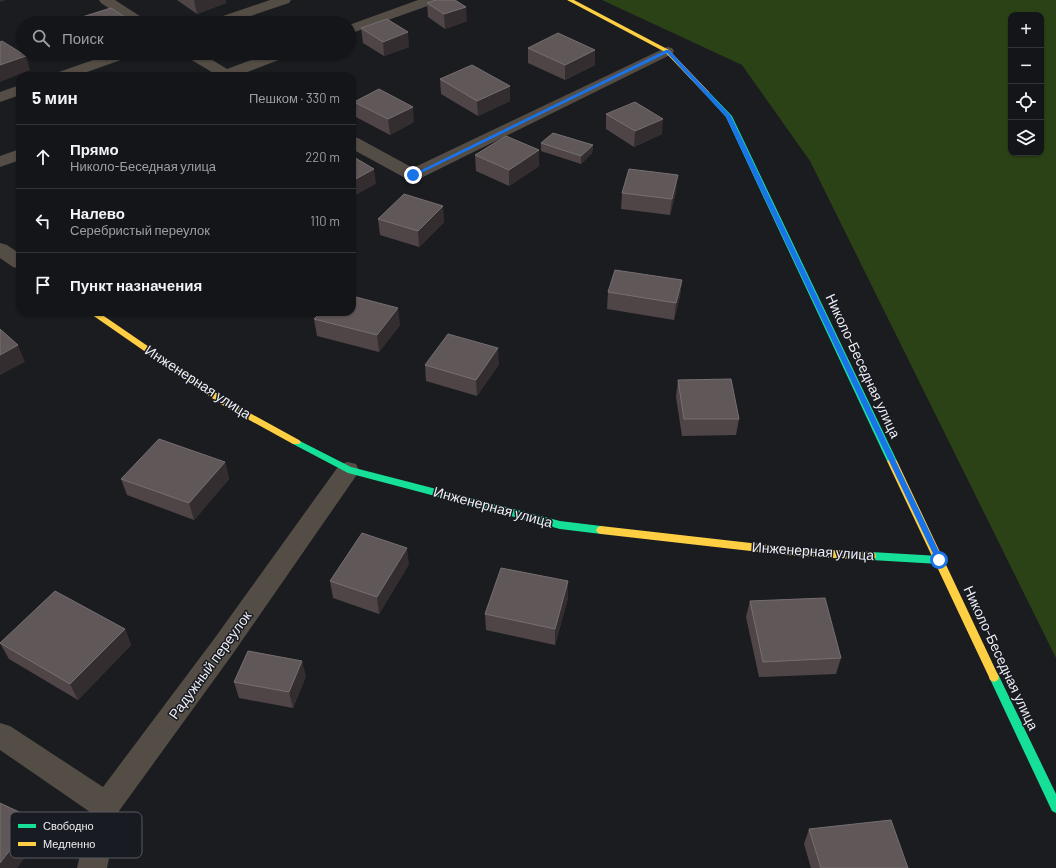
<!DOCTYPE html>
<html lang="ru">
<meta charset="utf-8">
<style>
:root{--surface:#141518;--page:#212225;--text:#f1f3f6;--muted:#9d9fa2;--line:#333437}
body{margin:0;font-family:Barlow,sans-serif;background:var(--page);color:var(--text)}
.controls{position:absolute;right:12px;top:12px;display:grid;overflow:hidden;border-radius:8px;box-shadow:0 1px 3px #0004}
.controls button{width:36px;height:36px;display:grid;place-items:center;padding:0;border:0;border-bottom:1px solid var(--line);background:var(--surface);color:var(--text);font:20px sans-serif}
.stop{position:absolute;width:12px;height:12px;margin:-9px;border:3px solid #1a73e8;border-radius:50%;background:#fff}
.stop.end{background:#1a73e8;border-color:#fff;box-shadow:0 1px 4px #0008}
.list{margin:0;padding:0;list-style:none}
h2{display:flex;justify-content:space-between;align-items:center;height:52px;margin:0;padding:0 16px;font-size:17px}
h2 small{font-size:13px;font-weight:400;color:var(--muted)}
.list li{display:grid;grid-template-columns:26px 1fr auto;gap:12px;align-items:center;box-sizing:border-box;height:64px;padding:0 16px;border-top:1px solid var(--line)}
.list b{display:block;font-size:15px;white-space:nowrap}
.list p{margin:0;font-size:13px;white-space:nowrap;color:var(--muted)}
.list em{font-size:13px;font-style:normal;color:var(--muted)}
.icon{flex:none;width:22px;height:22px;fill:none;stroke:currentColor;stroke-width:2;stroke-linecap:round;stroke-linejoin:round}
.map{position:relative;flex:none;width:1056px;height:868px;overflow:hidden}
.search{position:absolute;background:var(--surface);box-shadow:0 1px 3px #0004;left:16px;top:16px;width:340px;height:44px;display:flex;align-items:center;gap:10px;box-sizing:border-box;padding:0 14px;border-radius:22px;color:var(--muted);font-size:15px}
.panel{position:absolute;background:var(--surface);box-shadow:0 1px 3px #0004;left:16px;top:72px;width:340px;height:244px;border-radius:12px}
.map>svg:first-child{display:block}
.green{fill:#2b4216;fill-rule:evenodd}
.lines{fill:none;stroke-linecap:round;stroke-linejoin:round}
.street{fill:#534d46;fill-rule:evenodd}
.fast{fill:#16e098;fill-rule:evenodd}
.slow{fill:#ffcf43;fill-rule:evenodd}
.wall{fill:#4f4546}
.shaded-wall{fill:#332d2f}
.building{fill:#605759;stroke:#766f71}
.route{fill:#1a73e8}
.labels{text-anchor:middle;stroke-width:3;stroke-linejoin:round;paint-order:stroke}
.street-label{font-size:14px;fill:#edeef3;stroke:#191b22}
.key{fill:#191b22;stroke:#595a61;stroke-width:1}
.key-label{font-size:11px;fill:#edeef3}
</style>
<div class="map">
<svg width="1056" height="868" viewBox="0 0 1056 868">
<rect width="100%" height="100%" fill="#1b1c20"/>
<path class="green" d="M602,0H1056V658L810,161L742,65ZM1011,15H1041V153H1011Z"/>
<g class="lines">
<g class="street">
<polygon points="99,0 115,0 146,20 148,23 131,23 101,3"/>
<polygon points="270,0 291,0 289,3 230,23 209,23 211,20"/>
<polygon points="418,0 438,0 436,3 349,34 349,25"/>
<polygon points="667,47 672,48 674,51 672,54 419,179 413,180 407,179 352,149 352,137 358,138 413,168"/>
<polygon points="113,53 134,53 132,56 76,76 53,76 56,73"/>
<polygon points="183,53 201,53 227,69 270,53 291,53 289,56 237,76 213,76 215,74 185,56"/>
<polygon points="20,85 20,95 0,102 0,92"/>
<polygon points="20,149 20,160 0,167 0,156"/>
<polygon points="0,243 7,245 20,254 20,269 13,267 0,258"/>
<polygon points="348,462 356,464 359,470 356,476 232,655 119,811 107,868 77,868 90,812 0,750 0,723 10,726 103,787 214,639 340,464"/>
</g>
<g class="fast">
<polygon points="704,91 708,91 732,116 897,461 895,463 889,463 887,461 726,117 704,93"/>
<polygon points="296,439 351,467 560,521 601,526 604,527 606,530 604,533 601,534 560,529 348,473 293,444 291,442"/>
<polygon points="871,552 939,556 943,557 944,560 943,563 939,564 871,560 867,559 866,556 867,553"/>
<polygon points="994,672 998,674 1056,794 1056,813 1052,811 989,677 990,674"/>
</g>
<g class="slow">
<polygon points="567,0 574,0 669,50 709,92 704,93 665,52"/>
<polygon points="88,312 98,312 228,401 299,440 301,442 299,444 293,444 222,405"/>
<polygon points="892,458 897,461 999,677 998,680 994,682 990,680 989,677 887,461"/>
<polygon points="601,526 796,548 871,552 875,553 876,556 875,559 871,560 796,556 601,534 598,533 596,530 598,527"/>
</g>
</g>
<g class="wall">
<polygon points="177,0 226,0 226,3 197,14"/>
<polygon points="427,3 467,21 445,29 428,17"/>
<polygon points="82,17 134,23 84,23"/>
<polygon points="361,28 409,47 384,56 363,43"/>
<polygon points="528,48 595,50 595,65 565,80 528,63"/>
<polygon points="440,79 510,86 510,101 478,116 441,94"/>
<polygon points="354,102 414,122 390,135 356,117"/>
<polygon points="606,114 662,134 634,147 606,129"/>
<polygon points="541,143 593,145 592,153 581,164 541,151"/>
<polygon points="475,155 539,166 509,186 476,171"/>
<polygon points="676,191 670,215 621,209 622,193"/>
<polygon points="378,219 444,222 419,247 380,235"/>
<polygon points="682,280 680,296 674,320 607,309 608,292"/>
<polygon points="314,319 400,325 379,352 317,336"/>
<polygon points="499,364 477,396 426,381 425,365"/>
<polygon points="678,380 739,419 736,435 682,436 676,397"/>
<polygon points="225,462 229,479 194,520 127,495 121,479"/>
<polygon points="409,564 379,614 333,598 330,581"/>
<polygon points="568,598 555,645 486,630 485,614"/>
<polygon points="750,601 841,658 836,674 759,677 746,617"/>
<polygon points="125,629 131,645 78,700 9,659 0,643"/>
<polygon points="306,676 293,708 239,698 234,682"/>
<polygon points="809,829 908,868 811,868 804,844"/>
</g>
<g class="shaded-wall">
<polygon points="0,0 6,0 0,2"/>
<polygon points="194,0 226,0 226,3 197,14"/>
<polygon points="466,7 467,21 445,29 444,14"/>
<polygon points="408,32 409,47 384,56 383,42"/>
<polygon points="595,50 595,65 565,80 565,65"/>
<polygon points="26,56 30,70 0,82 0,65"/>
<polygon points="510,86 510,101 478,116 477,101"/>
<polygon points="413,107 414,122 390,135 388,119"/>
<polygon points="663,119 662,134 634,147 635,131"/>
<polygon points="593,145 592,153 581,164 581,156"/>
<polygon points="539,150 539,166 509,186 509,170"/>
<polygon points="374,169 376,184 352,197 352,181"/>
<polygon points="678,175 676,191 670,215 672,199"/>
<polygon points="443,206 444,222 419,247 418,231"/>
<polygon points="682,280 680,296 674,320 676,303"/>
<polygon points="398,308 400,325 379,352 377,335"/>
<polygon points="18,345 25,362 0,375 0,355"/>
<polygon points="498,348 499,364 477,396 476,380"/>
<polygon points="225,462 229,479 194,520 189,503"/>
<polygon points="407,548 409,564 379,614 377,597"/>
<polygon points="568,581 568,598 555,645 555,629"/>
<polygon points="125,629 131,645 78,700 70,684"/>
<polygon points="302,661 306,676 293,708 289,692"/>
<polygon points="34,819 43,834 17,868 0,868 0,863"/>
</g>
<g class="building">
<polygon points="436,0 455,0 466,7 444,14 427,3"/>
<polygon points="111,8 134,23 91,23 82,17"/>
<polygon points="387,19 408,32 383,42 361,28"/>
<polygon points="558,33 595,50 565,65 528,48"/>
<polygon points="2,41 26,56 0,65 0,42"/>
<polygon points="472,65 510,86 477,101 440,79"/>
<polygon points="379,89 413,107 388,119 354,102"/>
<polygon points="635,102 663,119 635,131 606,114"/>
<polygon points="553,133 593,145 581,156 541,143"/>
<polygon points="506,136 539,150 509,170 475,155"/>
<polygon points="352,156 374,169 352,181"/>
<polygon points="629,169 678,175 672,199 622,193"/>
<polygon points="404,194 443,206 418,231 378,219"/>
<polygon points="615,270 682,280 676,303 608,292"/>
<polygon points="352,296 398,308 377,335 314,319 321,312 352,312"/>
<polygon points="0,329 18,345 0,355"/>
<polygon points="448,334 498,348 476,380 425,365"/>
<polygon points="731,379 739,419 684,419 678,380"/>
<polygon points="159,439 225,462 189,503 121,479"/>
<polygon points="362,533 407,548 377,597 330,581"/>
<polygon points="501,568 568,581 555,629 485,614"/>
<polygon points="55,591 125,629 70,684 0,643"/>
<polygon points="825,598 841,658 763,662 750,601"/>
<polygon points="248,651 302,661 289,692 234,682"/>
<polygon points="0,803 34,819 0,863"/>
<polygon points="891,820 908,868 821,868 809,829"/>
</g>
<polygon class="route" points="666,50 669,50 731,116 943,560 942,562 939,562 936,560 726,117 667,53 415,176 411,175"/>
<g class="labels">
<g class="street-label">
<text transform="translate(863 366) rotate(65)" y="5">Николо-Беседная улица</text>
<text transform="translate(198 382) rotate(33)" y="5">Инженерная улица</text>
<text transform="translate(493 507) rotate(15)" y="5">Инженерная улица</text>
<text transform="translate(813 551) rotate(4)" y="5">Инженерная улица</text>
<text transform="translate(1001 658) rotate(65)" y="5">Николо-Беседная улица</text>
<text transform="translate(210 665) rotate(-54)" y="5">Радужный переулок</text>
</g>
</g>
<rect x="10" y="812" width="132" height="46" rx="6" class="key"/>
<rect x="18" y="824" width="18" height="4" fill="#16e098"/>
<rect x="18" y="842" width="18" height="4" fill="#ffcf43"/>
<g class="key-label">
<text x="43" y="830">Свободно</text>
<text x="43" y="848">Медленно</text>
</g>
</svg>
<div class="controls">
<button>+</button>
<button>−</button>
<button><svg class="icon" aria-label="locate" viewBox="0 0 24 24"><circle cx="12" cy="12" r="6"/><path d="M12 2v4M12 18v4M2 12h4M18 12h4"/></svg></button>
<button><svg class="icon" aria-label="layers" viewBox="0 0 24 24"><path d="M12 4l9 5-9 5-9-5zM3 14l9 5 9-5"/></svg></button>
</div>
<div class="stop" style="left:939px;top:560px"></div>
<div class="stop end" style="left:413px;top:175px"></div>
<div class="search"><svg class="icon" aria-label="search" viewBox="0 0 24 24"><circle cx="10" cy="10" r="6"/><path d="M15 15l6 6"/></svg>Поиск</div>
<section class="panel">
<h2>5 мин<small>Пешком · 330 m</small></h2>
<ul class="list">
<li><svg class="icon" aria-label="ahead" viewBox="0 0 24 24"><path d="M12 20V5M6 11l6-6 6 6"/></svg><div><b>Прямо</b><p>Николо-Беседная улица</p></div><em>220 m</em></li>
<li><svg class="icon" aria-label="left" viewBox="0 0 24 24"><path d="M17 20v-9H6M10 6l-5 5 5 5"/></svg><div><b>Налево</b><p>Серебристый переулок</p></div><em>110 m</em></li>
<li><svg class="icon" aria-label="arrive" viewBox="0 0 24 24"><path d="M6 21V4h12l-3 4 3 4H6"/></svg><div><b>Пункт назначения</b></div></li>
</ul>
</section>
</div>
